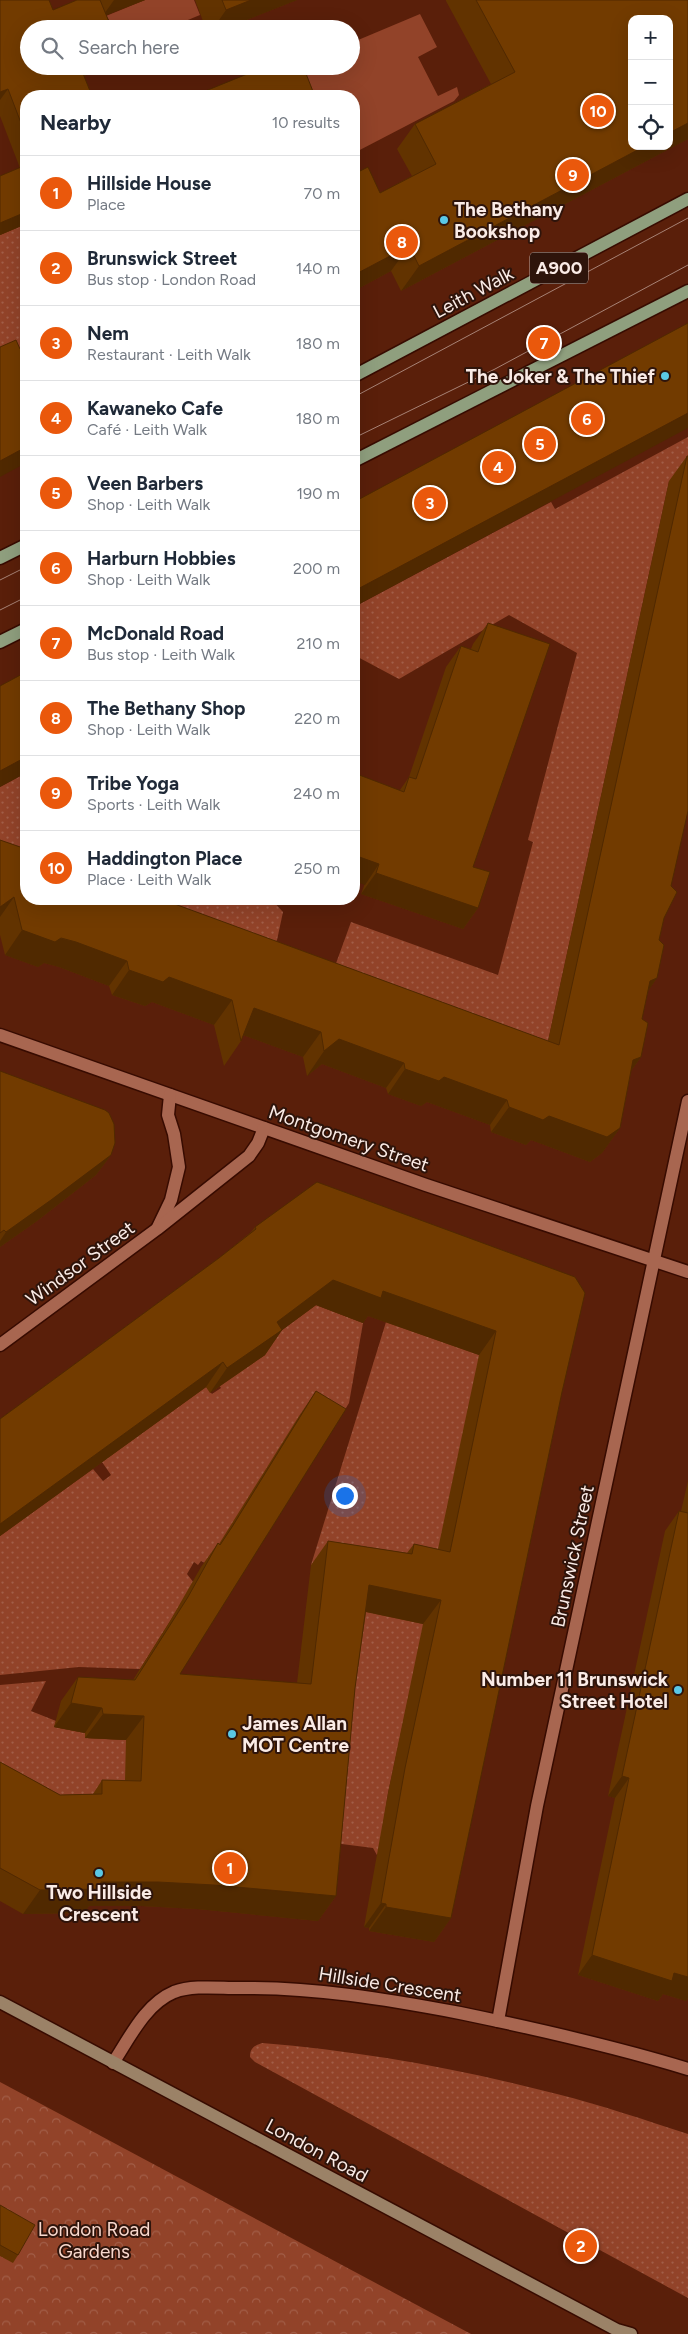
<!DOCTYPE html>
<meta charset="utf-8">
<style>
:root{--surface:#fff;--page:#f6f6f7;--text:#1f2937;--muted:#747a83;--line:#e0e1e3;--accent:#ea580c}
body{margin:0;font-family:Figtree,sans-serif;background:var(--page);color:var(--text)}
.controls{position:absolute;right:15px;top:15px;display:grid;overflow:hidden;border-radius:10px;box-shadow:0 5px 20px #0002}
.controls button{width:45px;height:45px;display:grid;place-items:center;padding:0;border:0;border-bottom:1px solid var(--line);background:var(--surface);color:var(--text);font:25px sans-serif}
.you{position:absolute;left:344px;top:1495px;width:18px;height:18px;margin:-12px;border:4px solid #fff;border-radius:50%;background:#1a73e8;box-shadow:0 0 0 8px #1a73e833}
.badge{display:grid;place-items:center;width:32px;height:32px;border-radius:50%;background:var(--accent);color:#fff;font-size:16px;font-weight:700}
.pin{position:absolute;translate:-50% -50%;border:2px solid #fff;box-shadow:0 1px 5px #0006}
.list{margin:0;padding:0;list-style:none}
h2{display:flex;justify-content:space-between;align-items:center;height:65px;margin:0;padding:0 20px;font-size:21px}
h2 small{font-size:16px;font-weight:400;color:var(--muted)}
.list li{display:grid;grid-template-columns:32px 1fr auto;gap:15px;align-items:center;box-sizing:border-box;height:75px;padding:0 20px;border-top:1px solid var(--line)}
.list b{display:block;font-size:19px;white-space:nowrap}
.list p{margin:0;font-size:16px;white-space:nowrap;color:var(--muted)}
.list em{font-size:16px;font-style:normal;color:var(--muted)}
.icon{flex:none;width:28px;height:28px;fill:none;stroke:currentColor;stroke-width:2;stroke-linecap:round;stroke-linejoin:round}
.map{position:relative;flex:none;width:688px;height:2334px;overflow:hidden}
.search{position:absolute;background:var(--surface);box-shadow:0 5px 20px #0002;left:20px;top:20px;width:340px;height:55px;display:flex;align-items:center;gap:12px;box-sizing:border-box;padding:0 18px;border-radius:28px;color:var(--muted);font-size:19px}
.panel{position:absolute;background:var(--surface);box-shadow:0 5px 20px #0002;left:20px;top:90px;width:340px;height:815px;border-radius:20px}
.map>svg:first-child{display:block}
.grass{fill:#924329}
.park{fill:url(#park-crowns)}
.garden{fill:url(#garden-dots)}
.lines{fill:none;stroke-linecap:round;stroke-linejoin:round}
.minor-casing{stroke:#370b00;stroke-width:15}
.secondary-casing{stroke:#370b00;stroke-width:15}
.primary-casing{stroke:#370b00;stroke-width:15}
.minor{stroke:#a86650;stroke-width:12}
.secondary{stroke:#9b8267;stroke-width:12}
.primary{stroke:#8f9f7e;stroke-width:12}
.tram{stroke:#a78275;stroke-width:1}
.wall{fill:#623300}
.shaded-wall{fill:#502900}
.building{fill:#723b00;stroke:#502900}
.poi-dot{fill:#5ac8e6;stroke:#2e140b;stroke-width:2}
.labels{text-anchor:middle;stroke-width:4;stroke-linejoin:round;paint-order:stroke}
.shield{fill:#2e140b;stroke:#bdaaa4;stroke-width:1}
.shield-label{font-size:18px;font-weight:bold;fill:#faebe6}
.poi-label{font-size:19px;font-weight:bold;fill:#faebe6;stroke:#2e140b;text-anchor:start}
.street-label{font-size:19px;fill:#faebe6;stroke:#2e140b}
.park-label{font-size:19px;fill:#f8d8cd;stroke:#2e140b}
</style>
<div class="map">
<svg width="688" height="2334" viewBox="0 0 688 2334">
<defs>
<pattern id="park-crowns" width="20" height="18" patternUnits="userSpaceOnUse" patternTransform="scale(1.25)"><rect width="20" height="18" fill="#924329"/><path d="M2 6a3 3 0 1 1 6 0M12 15a3 3 0 1 1 6 0" fill="none" stroke="#a25e48"/></pattern>
<pattern id="garden-dots" width="8" height="8" patternUnits="userSpaceOnUse" patternTransform="scale(1.25)"><rect width="8" height="8" fill="#924329"/><path d="M2 2h.1M6 6h.1" fill="none" stroke="#a25e48" stroke-width="1.8" stroke-linecap="round"/></pattern>
</defs>
<rect width="100%" height="100%" fill="#5a1f0a"/>
<g class="grass">
<polygon points="145,0 194,0 200,15 166,29 116,29 106,16"/>
<polygon points="420,14 437,47 418,57 438,96 457,87 459,95 454,101 354,153 354,96 315,96 300,66 351,66 351,43"/>
</g>
<polygon class="park" points="0,2082 471,2334 0,2334"/>
<g class="garden">
<polygon points="26,224 26,362 0,369 0,235"/>
<polygon points="688,437 688,485 669,481 547,1046 326,991 351,922 498,975 533,842 528,840 577,653 509,615 399,679 354,655 354,607 551,502 555,509"/>
<polygon points="26,773 26,881 0,871 0,787"/>
<polygon points="75,899 271,899 283,912 277,940 261,967"/>
<polygon points="316,1305 363,1323 349,1403 267,1535 207,1564 201,1561 198,1565 194,1562 187,1574 194,1583 140,1669 79,1667 0,1675 0,1536 93,1469 103,1481 111,1475 102,1462 206,1387 212,1394 221,1388 215,1379 250,1365 265,1355 259,1347"/>
<polygon points="386,1322 483,1349 388,1793 378,1857 373,1848 326,1842 311,1565"/>
<polygon points="46,1681 31,1711 56,1721 54,1727 85,1733 86,1738 145,1741 124,1805 0,1796 0,1685"/>
<path d="M262,2043C361,2051 461,2069 557,2094C601,2105 645,2120 688,2134V2298L255,2062L250,2057C250,2048 254,2046 262,2043Z"/>
</g>
<g class="lines">
<defs>
<g id="minor">
<polyline points="0,1035 426,1185 688,1272"/>
<polyline points="158,1227 171,1200 179,1167 174,1134 168,1115 170,1095"/>
<polyline points="0,1345 157,1229 249,1156 258,1143 264,1128"/>
<polyline points="498,2021 537,1806 688,1101"/>
<path d="M113,2063C129,2039 145,2004 174,1992C193,1985 218,1988 238,1988C313,1987 386,1999 460,2013C537,2029 613,2046 688,2069"/>
</g>
<polyline id="secondary" points="0,2002 617,2330 631,2334"/>
<g id="primary">
<polyline points="354,376 688,199"/>
<polyline points="354,461 688,291"/>
<polyline points="0,558 26,545"/>
<polyline points="0,642 26,629"/>
</g>
</defs>
<use href="#minor" class="minor-casing"/>
<use href="#secondary" class="secondary-casing"/>
<use href="#primary" class="primary-casing"/>
<use href="#minor" class="minor"/>
<use href="#secondary" class="secondary"/>
<use href="#primary" class="primary"/>
<g class="tram">
<polyline points="354,397 688,218"/>
<polyline points="354,438 495,369 688,265"/>
<polyline points="0,580 26,567"/>
<polyline points="0,610 26,597"/>
</g>
</g>
<g class="wall">
<polygon points="0,0 53,10 77,0 145,0 106,15 29,66 107,66 84,76 26,96 26,224 0,235 0,176 20,168 0,116"/>
<polygon points="195,0 297,0 224,29 206,29"/>
<polygon points="446,0 688,0 688,139 401,291 391,271 354,291 354,174 380,193 412,176 397,149 415,124 491,84 446,1"/>
<polygon points="687,456 664,918 659,940 657,978 648,991 642,1019 641,1057 631,1071 620,1128 602,1153 590,1162 531,1140 526,1145 491,1132 490,1125 427,1102 421,1106 388,1094 386,1088 322,1064 307,1076 303,1057 243,1035 241,1041 224,1066 214,1025 152,1002 145,1006 112,995 109,986 59,967 44,963 38,967 5,955 0,935 0,840 548,1041 669,481"/>
<polygon points="488,623 473,867 478,908 463,929 361,894 400,790 409,777 446,667 461,646 471,649 473,644"/>
<polygon points="0,1071 111,1155 96,1175 37,1221 0,1247"/>
<polygon points="255,1227 575,1277 562,1392 451,1918 434,1942 369,1931 369,1928 364,1927 388,1793 423,1624 366,1612 355,1688 336,1896 318,1921 197,1909 141,1906 89,1906 84,1913 23,1914 0,1901 0,1762 60,1795 93,1794 102,1780 125,1781 126,1740 85,1738 85,1733 54,1727 61,1701 78,1677 133,1680 170,1621 201,1567 218,1543 219,1544 299,1416 316,1391 180,1674 297,1683 311,1565 328,1541 407,1553 414,1544 438,1549 479,1355 368,1316 363,1323 316,1305 282,1330 265,1355 210,1393 206,1387 0,1536 0,1419 219,1258 251,1232"/>
<polygon points="688,1481 688,1998 686,2001 663,1994 658,2001 578,1975 615,1798 608,1796 665,1531 679,1511 681,1511"/>
<polygon points="0,2205 18,2255 13,2263 0,2256"/>
</g>
<g class="shaded-wall">
<polygon points="114,0 145,0 102,17"/>
<polygon points="251,0 297,0 224,29 213,29 226,10"/>
<polygon points="79,66 107,66 68,82"/>
<polygon points="8,89 0,100 0,92"/>
<polygon points="688,123 688,139 401,291 419,266 645,146 669,146 669,133"/>
<polygon points="26,212 26,224 0,235 0,223"/>
<polygon points="409,246 391,271 354,291 354,275"/>
<polygon points="688,413 688,428 354,607 354,591"/>
<polygon points="26,447 26,463 0,477 0,461"/>
<polygon points="26,757 26,773 0,787 0,771"/>
<polygon points="354,855 379,864 365,885 354,881"/>
<polygon points="376,873 478,908 463,929 361,894"/>
<polygon points="14,897 0,917 0,907"/>
<polygon points="22,930 76,942 127,961 109,986 59,967 44,963 38,967 5,955"/>
<polygon points="129,970 169,977 232,1000 214,1025 152,1002 145,1006 112,995"/>
<polygon points="657,978 640,1003 650,981"/>
<polygon points="254,1008 321,1032 303,1057 240,1034"/>
<polygon points="339,1039 404,1063 386,1088 322,1064 307,1076 324,1051"/>
<polygon points="641,1057 623,1082 633,1060"/>
<polygon points="405,1069 444,1077 507,1100 490,1125 427,1102 421,1106 388,1094"/>
<polygon points="509,1107 549,1116 620,1128 602,1153 590,1162 531,1140 526,1145 491,1132"/>
<polygon points="111,1155 96,1175 37,1221 0,1247 0,1241 6,1232"/>
<polygon points="333,1280 383,1291 496,1331 479,1355 368,1316 363,1323 316,1305 278,1333 282,1330 265,1355 210,1393 227,1368 277,1322"/>
<polygon points="223,1362 206,1387 0,1536 0,1524"/>
<polygon points="369,1585 441,1600 423,1624 352,1609"/>
<polygon points="71,1703 102,1708 85,1733 54,1727"/>
<polygon points="103,1714 144,1716 126,1740 85,1738"/>
<polygon points="622,1776 629,1778 615,1798 608,1796"/>
<polygon points="101,1882 158,1882 214,1885 336,1896 318,1921 197,1909 141,1906 89,1906 84,1913 23,1914 40,1890"/>
<polygon points="381,1903 386,1904 369,1928 364,1927"/>
<polygon points="386,1907 451,1918 434,1942 369,1931"/>
<polygon points="592,1955 674,1973 688,1977 688,1998 686,2001 663,1994 658,2001 578,1975"/>
</g>
<g class="building">
<polygon points="0,0 49,0 53,10 77,0 100,0 112,29 29,29 29,66 80,66 92,96 26,96 26,136 8,89 0,92"/>
<polygon points="222,0 251,0 226,10"/>
<polygon points="476,0 688,0 688,123 669,133 669,19 632,19 632,146 645,146 419,266 409,246 354,275 354,174 368,167 380,193 436,164 415,124 515,72"/>
<polygon points="267,66 303,66 314,94 309,96 193,96"/>
<polygon points="26,165 26,212 0,223 0,176"/>
<polygon points="688,323 688,413 354,591 354,502"/>
<polygon points="16,340 20,349 26,346 26,447 0,461 0,347"/>
<polygon points="687,456 688,456 688,811 671,886 677,892 664,918 659,940 664,945 657,978 650,981 642,1019 648,1023 641,1057 633,1060 620,1128 607,1137 549,1116 543,1120 533,1116 509,1107 507,1100 444,1077 439,1081 405,1069 404,1063 339,1039 324,1051 321,1032 254,1008 241,1041 232,1000 169,977 163,982 129,970 127,961 76,942 61,938 55,942 22,930 14,897 0,907 0,840 26,849 26,899 161,899 559,1045"/>
<polygon points="488,623 550,644 473,867 490,872 478,908 376,873 379,864 354,855 354,773 404,792 409,777 416,779 461,646 478,652"/>
<polygon points="26,672 26,757 0,771 0,686"/>
<polygon points="0,1071 105,1110 109,1113 114,1124 115,1143 111,1155 51,1200 6,1232 4,1230 0,1233"/>
<polygon points="317,1182 575,1277 585,1293 562,1392 451,1918 386,1907 386,1904 381,1903 405,1768 441,1600 369,1585 355,1688 336,1896 214,1885 158,1882 101,1882 101,1889 40,1890 0,1868 0,1762 60,1795 102,1794 102,1780 141,1781 144,1716 103,1714 102,1708 71,1703 78,1677 135,1680 188,1597 218,1543 220,1545 232,1527 316,1391 346,1409 180,1674 311,1684 328,1541 412,1554 414,1544 450,1552 496,1331 383,1291 381,1298 333,1280 277,1322 282,1330 227,1368 223,1362 0,1524 0,1419 219,1258 256,1229 255,1227"/>
<polygon points="679,1511 688,1513 688,1977 674,1973 672,1981 592,1955 629,1778 622,1776"/>
<polygon points="0,2205 35,2225 18,2255 0,2245"/>
</g>
<g class="poi-dot">
<circle cx="444" cy="220" r="5"/>
<circle cx="665" cy="376" r="5"/>
<circle cx="678" cy="1690" r="5"/>
<circle cx="232" cy="1734" r="5"/>
<circle cx="99" cy="1873" r="5"/>
</g>
<g class="labels">
<rect class="shield" x="530" y="252.5" width="58" height="31" rx="4"/>
<g class="shield-label">
<text x="559" y="274">A900</text>
</g>
<g class="poi-label">
<text x="454" y="216">The Bethany<tspan x="454" dy="22">Bookshop</tspan></text>
<text x="655" y="383" text-anchor="end">The Joker &amp; The Thief</text>
<text x="668" y="1686" text-anchor="end">Number 11 Brunswick<tspan x="668" dy="22">Street Hotel</tspan></text>
<text x="242" y="1730">James Allan<tspan x="242" dy="22">MOT Centre</tspan></text>
<text x="99" y="1899" text-anchor="middle">Two Hillside<tspan x="99" dy="22">Crescent</tspan></text>
</g>
<g class="street-label">
<text transform="translate(473 292) rotate(-28)" y="7">Leith Walk</text>
<text transform="translate(349 1138) rotate(19)" y="7">Montgomery Street</text>
<text transform="translate(80 1263) rotate(-36)" y="7">Windsor Street</text>
<text transform="translate(572 1556) rotate(-78)" y="7">Brunswick Street</text>
<text transform="translate(390 1984) rotate(9)" y="7">Hillside Crescent</text>
<text transform="translate(317 2150) rotate(28)" y="7">London Road</text>
</g>
<g class="park-label">
<text x="94" y="2236">London Road<tspan x="94" dy="22">Gardens</tspan></text>
</g>
</g>
</svg>
<div class="controls">
<button>+</button>
<button>−</button>
<button><svg class="icon" aria-label="locate" viewBox="0 0 24 24"><circle cx="12" cy="12" r="6"/><path d="M12 2v4M12 18v4M2 12h4M18 12h4"/></svg></button>
</div>
<div class="you"></div>
<div class="pin badge" style="left:230px;top:1868px">1</div>
<div class="pin badge" style="left:581px;top:2246px">2</div>
<div class="pin badge" style="left:430px;top:503px">3</div>
<div class="pin badge" style="left:498px;top:467px">4</div>
<div class="pin badge" style="left:540px;top:444px">5</div>
<div class="pin badge" style="left:587px;top:419px">6</div>
<div class="pin badge" style="left:544px;top:343px">7</div>
<div class="pin badge" style="left:402px;top:242px">8</div>
<div class="pin badge" style="left:573px;top:175px">9</div>
<div class="pin badge" style="left:598px;top:111px">10</div>
<div class="search"><svg class="icon" aria-label="search" viewBox="0 0 24 24"><circle cx="10" cy="10" r="6"/><path d="M15 15l6 6"/></svg>Search here</div>
<section class="panel">
<h2>Nearby<small>10 results</small></h2>
<ul class="list">
<li><span class="badge">1</span><div><b>Hillside House</b><p>Place</p></div><em>70 m</em></li>
<li><span class="badge">2</span><div><b>Brunswick Street</b><p>Bus stop · London Road</p></div><em>140 m</em></li>
<li><span class="badge">3</span><div><b>Nem</b><p>Restaurant · Leith Walk</p></div><em>180 m</em></li>
<li><span class="badge">4</span><div><b>Kawaneko Cafe</b><p>Café · Leith Walk</p></div><em>180 m</em></li>
<li><span class="badge">5</span><div><b>Veen Barbers</b><p>Shop · Leith Walk</p></div><em>190 m</em></li>
<li><span class="badge">6</span><div><b>Harburn Hobbies</b><p>Shop · Leith Walk</p></div><em>200 m</em></li>
<li><span class="badge">7</span><div><b>McDonald Road</b><p>Bus stop · Leith Walk</p></div><em>210 m</em></li>
<li><span class="badge">8</span><div><b>The Bethany Shop</b><p>Shop · Leith Walk</p></div><em>220 m</em></li>
<li><span class="badge">9</span><div><b>Tribe Yoga</b><p>Sports · Leith Walk</p></div><em>240 m</em></li>
<li><span class="badge">10</span><div><b>Haddington Place</b><p>Place · Leith Walk</p></div><em>250 m</em></li>
</ul>
</section>
</div>
